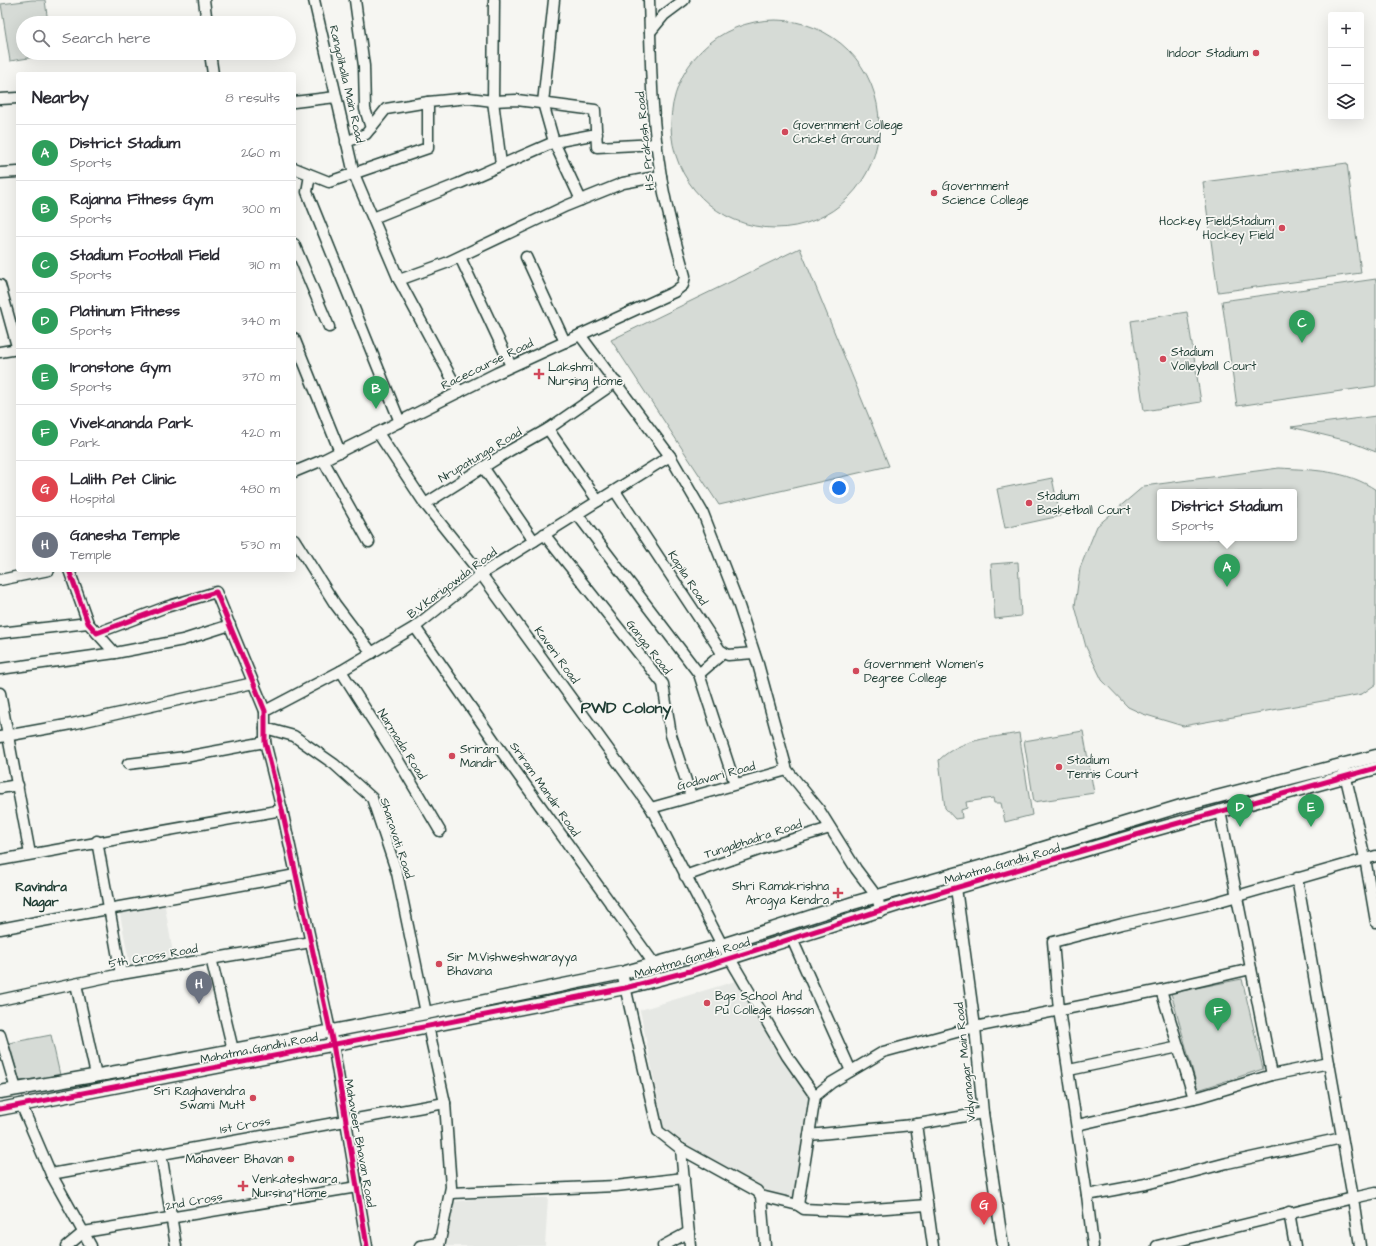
<!DOCTYPE html>
<meta charset="utf-8">
<style>
:root{--surface:#fff;--page:#f2f2f3;--text:#2b2b33;--muted:#7c7c81;--line:#e1e1e2;--accent:#d1495b}
body{margin:0;font-family:"Architects Daughter",sans-serif;background:var(--page);color:var(--text)}
.controls{position:absolute;right:12px;top:12px;display:grid;overflow:hidden;border-radius:4px;box-shadow:0 4px 16px #0002}
.controls button{width:36px;height:36px;display:grid;place-items:center;padding:0;border:0;border-bottom:1px solid var(--line);background:var(--surface);color:var(--text);font:20px sans-serif}
.you{position:absolute;left:839px;top:488px;width:14px;height:14px;margin:-10px;border:3px solid #fff;border-radius:50%;background:#1a73e8;box-shadow:0 0 0 6px #1a73e833}
.badge{display:grid;place-items:center;width:26px;height:26px;border-radius:50%;background:var(--accent);color:#fff;font-size:13px;font-weight:700}
.pin{position:absolute;translate:-50% -33px;filter:drop-shadow(0 1px 2px #0008)}
.pin::after{content:'';position:absolute;top:21px;width:14px;height:12px;background:inherit;clip-path:polygon(0 0,100% 0,50% 100%)}
.popup{position:absolute;left:1157px;top:489px;width:140px;height:52px;box-sizing:border-box;display:grid;place-content:center;border-radius:4px;background:var(--surface);filter:drop-shadow(0 1px 3px #0005);font-size:13px;white-space:nowrap;color:var(--muted)}
.popup b{font-size:15px;color:var(--text)}
.popup::after{content:'';position:absolute;left:50%;top:100%;margin-left:-8px;border:8px solid transparent;border-top-color:var(--surface)}
.list{margin:0;padding:0;list-style:none}
h2{display:flex;justify-content:space-between;align-items:center;height:52px;margin:0;padding:0 16px;font-size:17px}
h2 small{font-size:13px;font-weight:400;color:var(--muted)}
.list li{display:grid;grid-template-columns:26px 1fr auto;gap:12px;align-items:center;box-sizing:border-box;height:56px;padding:0 16px;border-top:1px solid var(--line)}
.list b{display:block;font-size:15px;white-space:nowrap}
.list p{margin:0;font-size:13px;white-space:nowrap;color:var(--muted)}
.list em{font-size:13px;font-style:normal;color:var(--muted)}
.icon{flex:none;width:22px;height:22px;fill:none;stroke:currentColor;stroke-width:2;stroke-linecap:round;stroke-linejoin:round}
.map{position:relative;flex:none;width:1376px;height:1246px;overflow:hidden}
.search{position:absolute;background:var(--surface);box-shadow:0 4px 16px #0002;left:16px;top:16px;width:280px;height:44px;display:flex;align-items:center;gap:10px;box-sizing:border-box;padding:0 14px;border-radius:22px;color:var(--muted);font-size:15px}
.panel{position:absolute;background:var(--surface);box-shadow:0 4px 16px #0002;left:16px;top:72px;width:280px;height:500px;border-radius:4px}
.map>svg:first-child{display:block}
.built{fill:#e6e8e4}
.green{fill:#d6dbd6;stroke:#7a8c85;fill-rule:evenodd}
.lines{fill:none;stroke-linecap:round;stroke-linejoin:round}
.minor-casing{stroke:#1f3d34;stroke-width:13}
.tertiary-casing{stroke:#1f3d34;stroke-width:15}
.minor{stroke:#f6f6f2;stroke-width:10}
.tertiary{stroke:#f6f6f2;stroke-width:12}
.cycleway-casing{stroke:#f6f6f2;stroke-width:8}
.cycleway{stroke:#d6006c;stroke-width:5}
.poi-dot{fill:#d1495b;stroke:#f6f6f2;stroke-width:1.5}
.labels{text-anchor:middle;stroke-width:3.5;stroke-linejoin:round;paint-order:stroke}
.poi-label{font-size:12px;fill:#1f3d34;stroke:#f6f6f2;text-anchor:start}
.street-label{font-size:12px;fill:#1f3d34;stroke:#f6f6f2}
.neighbourhood-label{font-size:13px;font-weight:bold;fill:#1f3d34;stroke:#f6f6f2}
.district-label{font-size:16px;font-weight:bold;fill:#1f3d34;stroke:#f6f6f2}
</style>
<div class="map">
<svg width="1376" height="1246" viewBox="0 0 1376 1246">
<rect width="100%" height="100%" fill="#f6f6f2"/>
<filter id="ink" filterUnits="userSpaceOnUse"><feTurbulence type="fractalNoise" baseFrequency=".025" numOctaves="2"/><feDisplacementMap in="SourceGraphic" scale="8" xChannelSelector="R" yChannelSelector="G"/><feConvolveMatrix kernelMatrix="1 2 1 2 8 2 1 2 1" color-interpolation-filters="sRGB"/></filter>
<g filter="url(#ink)">
<g class="built">
<polygon points="164,901 174,959 130,966 119,909"/>
<polygon points="739,980 810,1100 795,1199 764,1192 758,1186 689,1146 664,1128 640,1010"/>
<polygon points="482,1198 548,1198 545,1246 446,1246 453,1202"/>
</g>
<g class="green">
<polygon points="32,0 45,0 48,23 23,23 23,53 53,53 53,54 10,61 1,4"/>
<circle cx="775" cy="124" r="104"/>
<polygon points="1347,163 1361,273 1218,292 1203,182"/>
<polygon points="800,248 889,466 719,505 611,340"/>
<polygon points="1376,279 1376,386 1237,406 1222,301"/>
<polygon points="1187,312 1201,402 1144,411 1131,321"/>
<polygon points="1376,416 1376,452 1348,441 1291,427"/>
<path d="M1279,468C1313,470 1347,470 1376,490V684L1362,694L1183,726L1143,714L1128,707L1102,680L1086,647L1075,606L1080,568L1097,526L1144,486ZM1160,492H1294V538H1160Z"/>
<polygon points="1052,478 1060,516 1005,528 997,489"/>
<polygon points="1018,562 1021,616 995,619 991,564"/>
<polygon points="1083,731 1094,793 1034,802 1024,741"/>
<path d="M1019,733L1032,815L1005,822L1001,803H994L993,798L966,802L967,808L961,810L962,818L955,819L945,808L939,760C960,739 991,738 1019,733Z"/>
<polygon points="613,979 614,984 433,1020 433,1017"/>
<polygon points="1242,979 1263,1069 1198,1090 1171,993"/>
<polygon points="51,1035 60,1075 20,1081 9,1043"/>
<polygon points="327,1035 328,1040 202,1066 201,1061"/>
<polygon points="191,1064 191,1068 23,1099 22,1093"/>
</g>
<g class="lines">
<defs>
<g id="minor">
<polyline points="204,0 207,23"/>
<polyline points="314,0 354,174 399,280 446,263 566,206 623,183 661,176"/>
<polyline points="355,0 364,66 365,109 371,128"/>
<polyline points="494,0 493,101 501,164"/>
<polyline points="554,0 543,103 554,142 581,200"/>
<polyline points="650,32 664,15 684,0"/>
<polyline points="210,53 213,74"/>
<polyline points="0,99 18,98"/>
<polyline points="294,102 336,97"/>
<polyline points="346,142 366,134 386,109 428,102"/>
<polyline points="294,168 329,182 428,148 428,102 469,98 493,101 517,100 595,110 597,147 657,144"/>
<polyline points="0,173 18,172"/>
<polyline points="310,175 307,192 400,422"/>
<polyline points="373,218 458,184 554,142 597,134"/>
<polyline points="294,244 329,327"/>
<polyline points="460,257 511,366"/>
<polyline points="526,257 565,342"/>
<polyline points="399,280 459,392"/>
<polyline points="0,285 18,350"/>
<polyline points="580,335 670,456 703,513 737,600 758,664 787,770 818,808 856,869 877,897 881,912"/>
<polyline points="294,338 340,452"/>
<polyline points="0,352 18,349"/>
<polyline points="548,429 598,501"/>
<polyline points="378,433 425,504 481,574 651,808 722,945 787,1056 815,1096"/>
<polyline points="323,460 369,542"/>
<polyline points="483,467 534,541"/>
<path d="M294,472L323,460L497,373L674,292L683,285L685,276C676,243 666,210 661,176C651,118 651,59 649,0"/>
<polyline points="615,491 720,650 728,655 754,653"/>
<polyline points="425,504 509,451 548,429 616,382"/>
<polyline points="577,514 699,674 735,784"/>
<polyline points="544,534 663,684 671,735 691,796"/>
<polyline points="294,539 335,604 372,653"/>
<polyline points="69,570 88,623 97,633 166,607 216,592 265,711 265,742 282,810 333,1044 367,1246"/>
<polyline points="0,580 49,570"/>
<polyline points="415,627 511,765 655,965"/>
<polyline points="0,633 88,623"/>
<polyline points="97,633 115,653"/>
<polyline points="0,669 115,653 183,640 230,625"/>
<polyline points="341,671 398,760 440,831"/>
<polyline points="699,674 723,653"/>
<polyline points="0,693 30,854"/>
<polyline points="265,711 341,671 415,627 481,574 670,456"/>
<polyline points="265,728 294,736 334,764 372,798 397,873 426,1013"/>
<polyline points="0,737 72,724 253,683"/>
<polyline points="128,764 185,757 265,742"/>
<polyline points="1344,770 1365,858 1376,922"/>
<polyline points="0,788 18,785"/>
<polyline points="651,808 787,770"/>
<polyline points="97,841 121,974"/>
<polyline points="0,860 282,810"/>
<polyline points="685,876 767,847 830,828"/>
<polyline points="950,876 956,888 975,1027 983,1113 1003,1246"/>
<polyline points="1297,878 1329,1063"/>
<path d="M0,929C98,910 197,894 295,875"/>
<polyline points="792,939 851,1071"/>
<polyline points="211,958 233,1050"/>
<polyline points="622,973 658,1131 681,1149 690,1246"/>
<polyline points="76,984 96,1075"/>
<polyline points="1161,990 1251,969"/>
<polyline points="0,1000 121,974 311,942"/>
<polyline points="428,1026 445,1103 451,1187 439,1246"/>
<polyline points="0,1035 16,1089"/>
<polyline points="1069,1070 1179,1047"/>
<polyline points="21,1104 51,1174 91,1246"/>
<polyline points="983,1113 912,1125 809,1135 815,1096 831,1083 883,1052 975,1027 1161,990 1194,1098"/>
<polyline points="916,1124 933,1246"/>
<polyline points="1077,1125 1199,1097 1272,1075"/>
<polyline points="681,1149 757,1191 761,1196 765,1246"/>
<polyline points="161,1153 176,1246"/>
<polyline points="51,1174 445,1103"/>
<polyline points="451,1193 616,1186 684,1178"/>
<polyline points="1087,1195 1146,1184 1227,1163 1342,1138"/>
<polyline points="761,1196 798,1205 804,1209 846,1211 927,1205"/>
<polyline points="798,1205 809,1135"/>
<polyline points="1289,1212 1295,1246"/>
<polyline points="67,1246 84,1232 357,1187"/>
<polyline points="420,1246 439,1243"/>
<polyline points="663,1246 689,1232"/>
<polyline points="1093,1246 1087,1195 1059,1010 1053,942 1122,924 1206,905 1376,856"/>
<polyline points="1157,1246 1353,1198 1329,1063 1272,1075 1220,811"/>
<polyline points="1360,1246 1353,1198 1376,1193"/>
</g>
<g id="tertiary">
<polyline points="0,1092 128,1070 426,1013 622,973 722,945 853,903 1001,861 1181,806 1376,756"/>
<polyline points="0,1109 625,988 690,971 897,905 1150,831 1376,768"/>
</g>
</defs>
<use href="#minor" class="minor-casing"/>
<use href="#tertiary" class="tertiary-casing"/>
<use href="#minor" class="minor"/>
<use href="#tertiary" class="tertiary"/>
<defs>
<g id="cycleway">
<polyline points="69,570 88,623 97,633 166,607 216,592 265,711 265,742 282,810 333,1044 367,1246"/>
<polyline points="0,1109 625,988 690,971 897,905 1150,831 1376,768"/>
</g>
</defs>
<use href="#cycleway" class="cycleway-casing"/>
<use href="#cycleway" class="cycleway"/>
</g>
</g>
<g class="poi-dot">
<circle cx="1256" cy="53" r="4"/>
<circle cx="785" cy="132" r="4"/>
<circle cx="934" cy="193" r="4"/>
<circle cx="1282" cy="228" r="4"/>
<circle cx="1163" cy="359" r="4"/>
<path d="M537 368h4v4h4v4h-4v4h-4v-4h-4v-4h4z"/>
<circle cx="1029" cy="503" r="4"/>
<circle cx="856" cy="671" r="4"/>
<circle cx="452" cy="756" r="4"/>
<circle cx="1059" cy="767" r="4"/>
<path d="M836 887h4v4h4v4h-4v4h-4v-4h-4v-4h4z"/>
<circle cx="439" cy="964" r="4"/>
<circle cx="707" cy="1003" r="4"/>
<circle cx="253" cy="1098" r="4"/>
<circle cx="291" cy="1159" r="4"/>
<path d="M241 1180h4v4h4v4h-4v4h-4v-4h-4v-4h4z"/>
</g>
<g class="labels">
<g class="poi-label">
<text x="1248" y="57" text-anchor="end">Indoor Stadium</text>
<text x="793" y="129">Government College<tspan x="793" dy="14">Cricket Ground</tspan></text>
<text x="942" y="190">Government<tspan x="942" dy="14">Science College</tspan></text>
<text x="1274" y="225" text-anchor="end">Hockey Field;Stadium<tspan x="1274" dy="14">Hockey Field</tspan></text>
<text x="1171" y="356">Stadium<tspan x="1171" dy="14">Volleyball Court</tspan></text>
<text x="548" y="371">Lakshmi<tspan x="548" dy="14">Nursing Home</tspan></text>
<text x="1037" y="500">Stadium<tspan x="1037" dy="14">Basketball Court</tspan></text>
<text x="864" y="668">Government Women's<tspan x="864" dy="14">Degree College</tspan></text>
<text x="460" y="753">Sriram<tspan x="460" dy="14">Mandir</tspan></text>
<text x="1067" y="764">Stadium<tspan x="1067" dy="14">Tennis Court</tspan></text>
<text x="829" y="890" text-anchor="end">Shri Ramakrishna<tspan x="829" dy="14">Arogya Kendra</tspan></text>
<text x="447" y="961">Sir M.Vishweshwarayya<tspan x="447" dy="14">Bhavana</tspan></text>
<text x="715" y="1000">Bgs School And<tspan x="715" dy="14">Pu College Hassan</tspan></text>
<text x="245" y="1095" text-anchor="end">Sri Raghavendra<tspan x="245" dy="14">Swami Mutt</tspan></text>
<text x="283" y="1163" text-anchor="end">Mahaveer Bhavan</text>
<text x="252" y="1183">Venkateshwara<tspan x="252" dy="14">Nursing Home</tspan></text>
</g>
<g class="street-label">
<text transform="translate(347 84) rotate(77)" y="4">Rangolihalla Main Road</text>
<text transform="translate(645 141) rotate(-96)" y="4">H.S Prakash Road</text>
<text transform="translate(487 364) rotate(-26)" y="4">Racecourse Road</text>
<text transform="translate(480 455) rotate(-31)" y="4">Nrupatunga Road</text>
<text transform="translate(688 578) rotate(57)" y="4">Kapila Road</text>
<text transform="translate(452 583) rotate(-37)" y="4">B.V.Karigowda Road</text>
<text transform="translate(649 647) rotate(52)" y="4">Ganga Road</text>
<text transform="translate(557 655) rotate(54)" y="4">Kaveri Road</text>
<text transform="translate(402 744) rotate(58)" y="4">Narmada Road</text>
<text transform="translate(716 776) rotate(-15)" y="4">Godavari Road</text>
<text transform="translate(545 789) rotate(55)" y="4">Sriram Mandir Road</text>
<text transform="translate(397 838) rotate(72)" y="4">Sharavati Road</text>
<text transform="translate(753 839) rotate(-18)" y="4">Tungabhadra Road</text>
<text transform="translate(1002 864) rotate(-16)" y="4">Mahatma Gandhi Road</text>
<text transform="translate(153 956) rotate(-10)" y="4">5th Cross Road</text>
<text transform="translate(692 958) rotate(-16)" y="4">Mahatma Gandhi Road</text>
<text transform="translate(259 1048) rotate(-11)" y="4">Mahatma Gandhi Road</text>
<text transform="translate(965 1062) rotate(-96)" y="4">Vidyanagar Main Road</text>
<text transform="translate(245 1125) rotate(-10)" y="4">1st Cross</text>
<text transform="translate(360 1143) rotate(80)" y="4">Mahaveer Bhavan Road</text>
<text transform="translate(194 1201) rotate(-10)" y="4">2nd Cross</text>
</g>
<g class="neighbourhood-label">
<text x="41" y="891">Ravindra<tspan x="41" dy="15">Nagar</tspan></text>
</g>
<g class="district-label">
<text x="626" y="713">PWD Colony</text>
</g>
</g>
</svg>
<div class="controls">
<button>+</button>
<button>−</button>
<button><svg class="icon" aria-label="layers" viewBox="0 0 24 24"><path d="M12 4l9 5-9 5-9-5zM3 14l9 5 9-5"/></svg></button>
</div>
<div class="you"></div>
<div class="pin badge" style="left:1227px;top:587px;background:#2e9e5b">A</div>
<div class="popup"><b>District Stadium</b>Sports</div>
<div class="pin badge" style="left:376px;top:409px;background:#2e9e5b">B</div>
<div class="pin badge" style="left:1302px;top:343px;background:#2e9e5b">C</div>
<div class="pin badge" style="left:1240px;top:827px;background:#2e9e5b">D</div>
<div class="pin badge" style="left:1311px;top:827px;background:#2e9e5b">E</div>
<div class="pin badge" style="left:1218px;top:1031px;background:#2e9e5b">F</div>
<div class="pin badge" style="left:984px;top:1225px;background:#e0444e">G</div>
<div class="pin badge" style="left:199px;top:1004px;background:#6b7280">H</div>
<div class="search"><svg class="icon" aria-label="search" viewBox="0 0 24 24"><circle cx="10" cy="10" r="6"/><path d="M15 15l6 6"/></svg>Search here</div>
<section class="panel">
<h2>Nearby<small>8 results</small></h2>
<ul class="list">
<li><span class="badge" style="background:#2e9e5b">A</span><div><b>District Stadium</b><p>Sports</p></div><em>260 m</em></li>
<li><span class="badge" style="background:#2e9e5b">B</span><div><b>Rajanna Fitness Gym</b><p>Sports</p></div><em>300 m</em></li>
<li><span class="badge" style="background:#2e9e5b">C</span><div><b>Stadium Football Field</b><p>Sports</p></div><em>310 m</em></li>
<li><span class="badge" style="background:#2e9e5b">D</span><div><b>Platinum Fitness</b><p>Sports</p></div><em>340 m</em></li>
<li><span class="badge" style="background:#2e9e5b">E</span><div><b>Ironstone Gym</b><p>Sports</p></div><em>370 m</em></li>
<li><span class="badge" style="background:#2e9e5b">F</span><div><b>Vivekananda Park</b><p>Park</p></div><em>420 m</em></li>
<li><span class="badge" style="background:#e0444e">G</span><div><b>Lalith Pet Clinic</b><p>Hospital</p></div><em>480 m</em></li>
<li><span class="badge" style="background:#6b7280">H</span><div><b>Ganesha Temple</b><p>Temple</p></div><em>530 m</em></li>
</ul>
</section>
</div>
